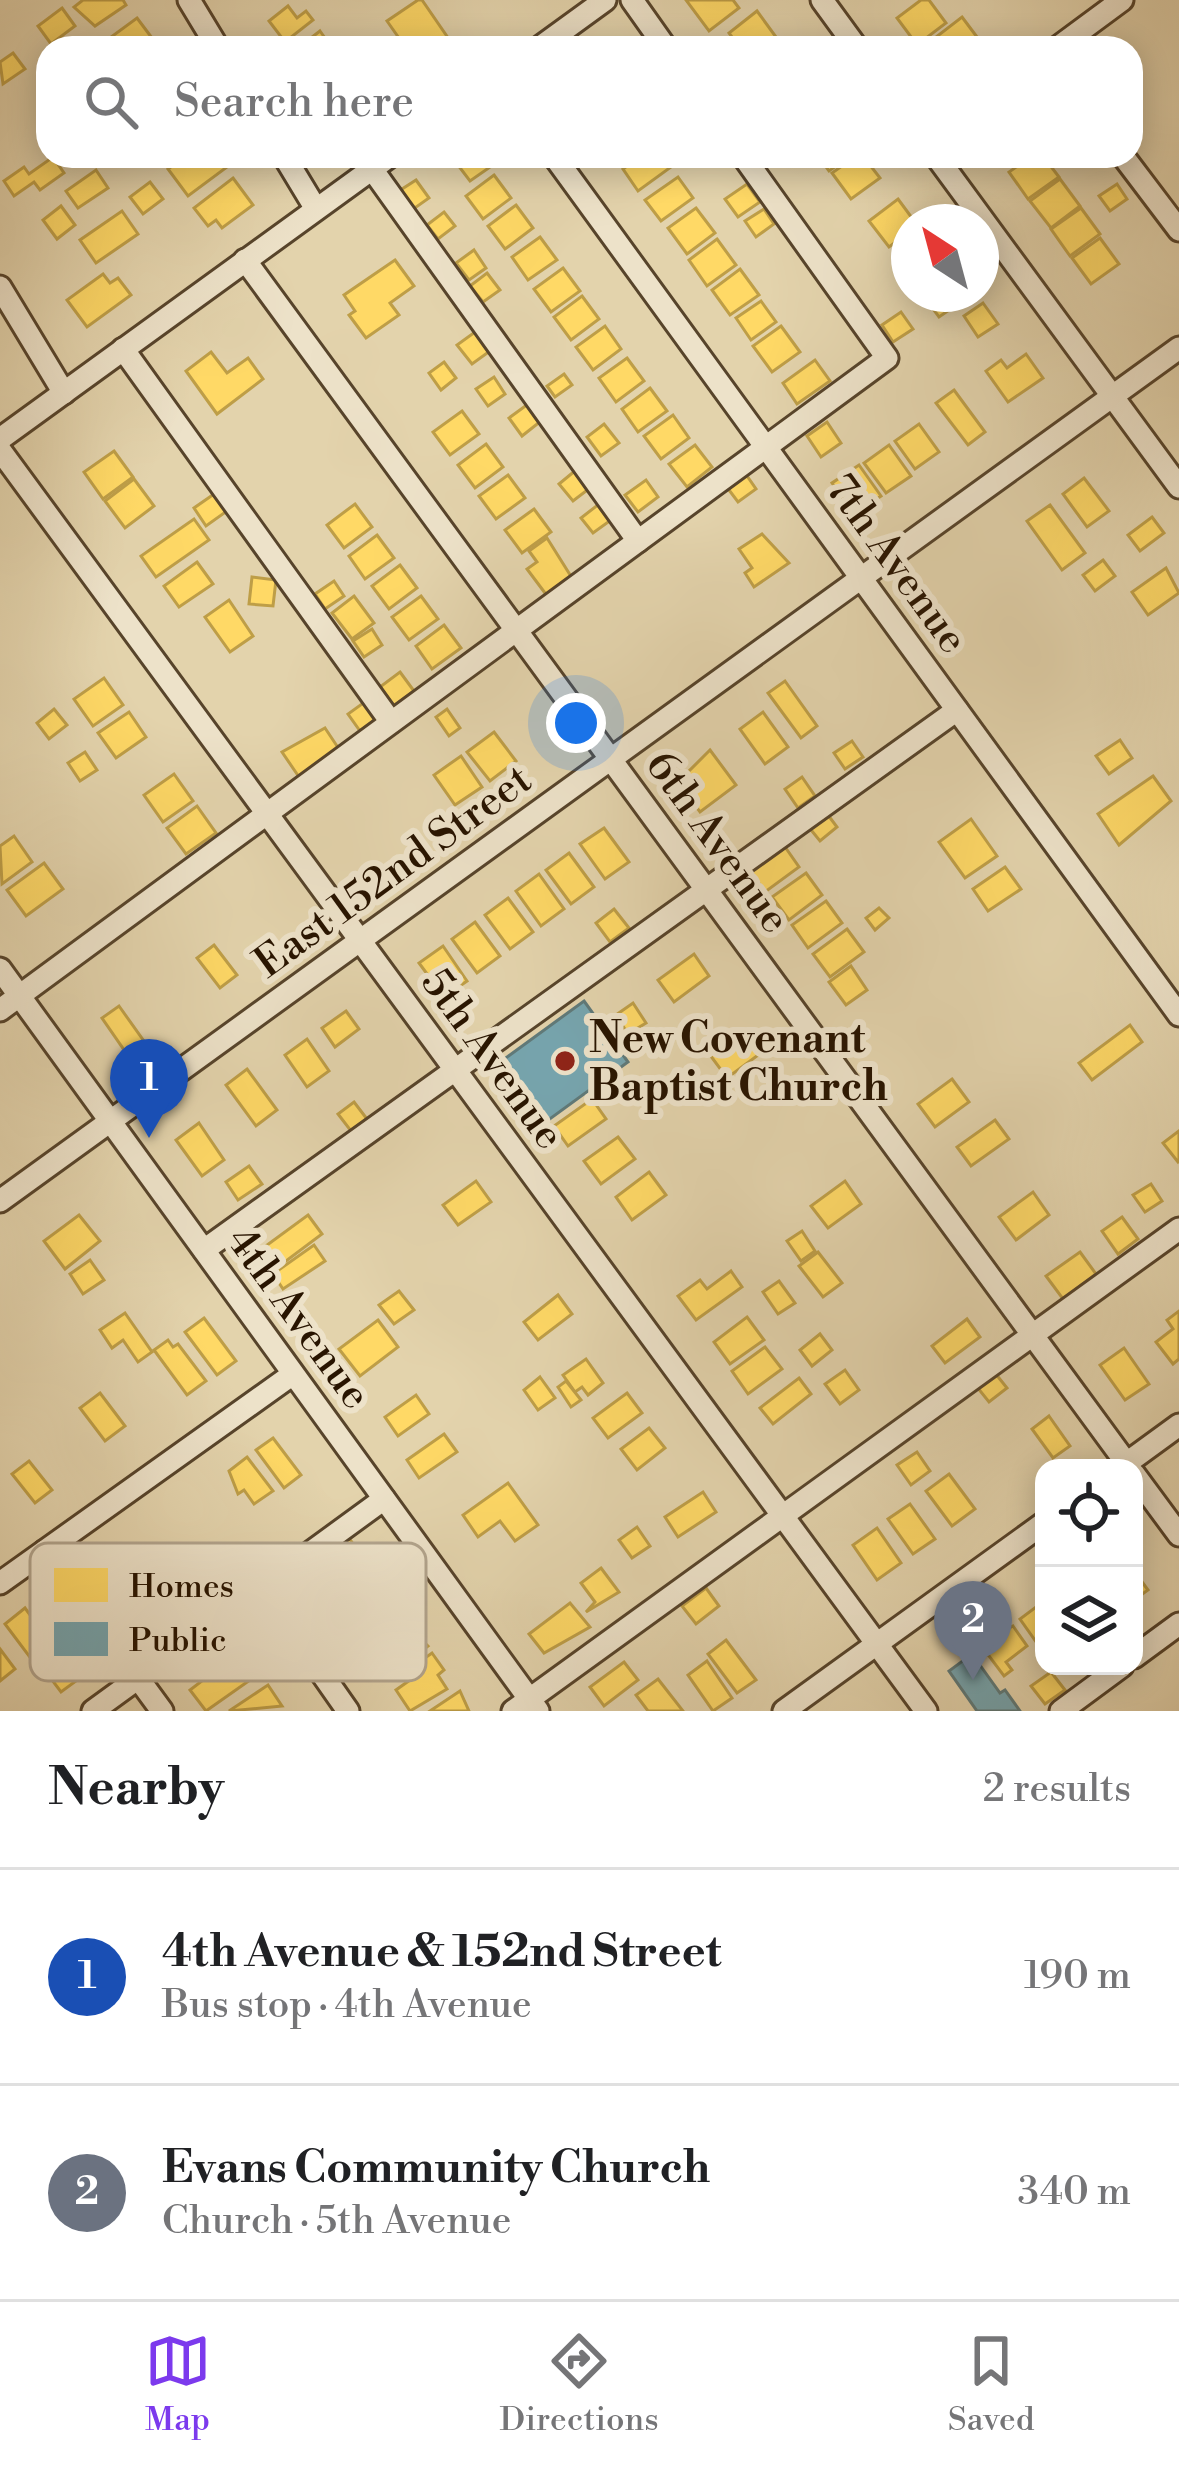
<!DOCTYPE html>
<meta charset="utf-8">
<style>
:root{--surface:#fff;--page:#f2f2f2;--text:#202124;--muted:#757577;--line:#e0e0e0;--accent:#7c3aed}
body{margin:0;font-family:"Libre Bodoni",serif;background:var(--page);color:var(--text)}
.controls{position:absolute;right:36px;bottom:36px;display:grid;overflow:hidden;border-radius:24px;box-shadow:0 6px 30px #0003}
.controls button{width:108px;height:108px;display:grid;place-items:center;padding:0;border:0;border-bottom:3px solid var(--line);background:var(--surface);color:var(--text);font:60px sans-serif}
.compass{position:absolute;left:891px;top:204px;width:108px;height:108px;border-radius:50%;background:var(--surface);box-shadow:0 6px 30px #0003;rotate:324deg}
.you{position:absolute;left:576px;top:723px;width:42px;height:42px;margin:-30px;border:9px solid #fff;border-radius:50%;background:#1a73e8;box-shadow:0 0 0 18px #1a73e833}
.badge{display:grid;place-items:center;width:78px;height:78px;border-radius:50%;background:var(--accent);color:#fff;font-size:39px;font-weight:700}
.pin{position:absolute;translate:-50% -99px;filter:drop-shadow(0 3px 6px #0008)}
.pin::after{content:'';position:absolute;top:63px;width:42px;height:36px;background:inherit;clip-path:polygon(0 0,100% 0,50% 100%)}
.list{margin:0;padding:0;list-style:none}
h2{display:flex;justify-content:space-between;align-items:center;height:156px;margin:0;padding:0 48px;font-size:51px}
h2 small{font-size:39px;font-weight:400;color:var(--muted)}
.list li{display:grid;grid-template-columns:78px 1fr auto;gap:36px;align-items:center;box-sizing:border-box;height:216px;padding:0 48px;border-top:3px solid var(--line)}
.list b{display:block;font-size:45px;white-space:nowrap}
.list p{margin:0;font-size:39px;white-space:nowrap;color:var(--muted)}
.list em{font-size:39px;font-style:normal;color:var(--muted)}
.icon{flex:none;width:66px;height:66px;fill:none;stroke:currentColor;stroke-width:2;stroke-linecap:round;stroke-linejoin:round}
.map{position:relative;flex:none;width:1179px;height:1711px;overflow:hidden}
.search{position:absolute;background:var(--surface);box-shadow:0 6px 30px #0003;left:36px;right:36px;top:36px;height:132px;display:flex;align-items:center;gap:30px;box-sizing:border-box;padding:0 42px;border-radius:36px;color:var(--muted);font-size:45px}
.sheet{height:588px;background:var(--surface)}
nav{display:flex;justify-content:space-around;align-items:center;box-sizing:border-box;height:168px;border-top:3px solid var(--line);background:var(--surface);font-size:33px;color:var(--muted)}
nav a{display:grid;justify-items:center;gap:6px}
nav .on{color:var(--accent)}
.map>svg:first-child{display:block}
.homes{fill:#ffd966;stroke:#be9e47;stroke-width:3}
.public{fill:#76a5af;stroke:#5f7a7a;stroke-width:3}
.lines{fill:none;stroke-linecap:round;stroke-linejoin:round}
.minor-casing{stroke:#57442b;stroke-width:27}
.minor{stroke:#ede2c9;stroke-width:21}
.poi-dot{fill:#8f2418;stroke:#ede2c9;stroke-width:4.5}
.labels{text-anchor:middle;stroke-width:12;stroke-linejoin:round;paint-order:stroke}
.street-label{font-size:42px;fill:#281400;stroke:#ede2c9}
.poi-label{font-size:42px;font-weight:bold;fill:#281400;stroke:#ede2c9;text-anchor:start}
.key{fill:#ede2c9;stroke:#b2a48d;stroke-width:3}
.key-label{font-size:33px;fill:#281400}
</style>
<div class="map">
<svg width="1179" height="1711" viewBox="0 0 1179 1711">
<rect width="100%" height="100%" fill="#e3d3ac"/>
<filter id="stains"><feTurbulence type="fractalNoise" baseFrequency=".00167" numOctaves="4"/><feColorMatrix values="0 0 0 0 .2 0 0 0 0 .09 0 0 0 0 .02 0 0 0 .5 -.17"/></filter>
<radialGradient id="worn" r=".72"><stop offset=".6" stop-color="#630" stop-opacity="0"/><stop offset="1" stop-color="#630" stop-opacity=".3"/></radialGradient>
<g class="homes">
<polygon points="83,0 123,0 126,5 95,26 74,7"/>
<polygon points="418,0 422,0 455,48 406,48 387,21"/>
<polygon points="686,0 733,0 739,8 709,31"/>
<polygon points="921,0 929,0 946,23 917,45 897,18"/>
<polygon points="288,6 297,18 306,11 313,20 285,42 269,21"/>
<polygon points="62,8 75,26 51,44 38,26"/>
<polygon points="757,11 776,37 762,48 740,48 729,33"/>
<polygon points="962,17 980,41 970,48 930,48 927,44"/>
<polygon points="137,18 152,38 138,48 113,48 107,40"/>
<polygon points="320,31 332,48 298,48"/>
<polygon points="13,53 25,69 3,84 0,62"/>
<polygon points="186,156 219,156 227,167 188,196 168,169"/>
<polygon points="451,156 486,156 493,165 470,181"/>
<polygon points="641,156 663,156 671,167 638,191 623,169"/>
<polygon points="818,156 850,156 829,171"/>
<polygon points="856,156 863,156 880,178 851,199 832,173"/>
<polygon points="1032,156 1043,156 1059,177 1028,199 1009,172"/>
<polygon points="53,157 64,173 40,190 34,182 14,196 4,181 24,167 29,174"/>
<polygon points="96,170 108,188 78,208 66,191"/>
<polygon points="494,175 511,198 483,219 466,196"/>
<polygon points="678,177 693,198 661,221 645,200"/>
<polygon points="233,178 253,205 222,228 216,220 208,226 194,208"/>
<polygon points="1060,179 1080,206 1051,228 1030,201"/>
<polygon points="416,180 429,198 412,210 399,191"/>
<polygon points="150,182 163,199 143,214 130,197"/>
<polygon points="747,184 760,202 738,217 725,199"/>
<polygon points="1117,184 1127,199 1110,211 1099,196"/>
<polygon points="898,199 915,222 909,222 909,232 889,247 869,221"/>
<polygon points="516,205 533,228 505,249 488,226"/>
<polygon points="61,206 75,225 57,239 43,220"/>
<polygon points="696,208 715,233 687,254 668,228"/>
<polygon points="1081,208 1100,234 1070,256 1051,229"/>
<polygon points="764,209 774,224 756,237 745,221"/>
<polygon points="122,211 138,234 96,263 80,240"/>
<polygon points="444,212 455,226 438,239 427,225"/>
<polygon points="540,237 557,260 528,280 512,257"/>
<polygon points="1100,238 1119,264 1091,284 1072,258"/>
<polygon points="717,239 736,265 707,286 689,260"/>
<polygon points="474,250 486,268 469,280 456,263"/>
<polygon points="395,260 414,286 390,303 399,315 366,338 349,315 355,311 344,295"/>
<polygon points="563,268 580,291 551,312 534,289"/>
<polygon points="740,269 759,295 730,315 712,290"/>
<polygon points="487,273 500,290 483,302 470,286"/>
<polygon points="103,274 110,283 118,278 131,295 87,327 67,300"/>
<polygon points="922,294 966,294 968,297 939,317"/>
<polygon points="582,296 599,319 571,340 554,317"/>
<polygon points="761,301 776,322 751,340 736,318"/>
<polygon points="983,303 998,324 978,337 964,316"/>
<polygon points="901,312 913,329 893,342 882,325"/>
<polygon points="605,326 621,349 593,370 576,347"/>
<polygon points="781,326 800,352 772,372 753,346"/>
<polygon points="475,332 490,351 472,364 457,345"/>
<polygon points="211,352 227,373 248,358 263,379 217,414 186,371"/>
<polygon points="1026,354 1043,378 1008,402 986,371 1001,360 1007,368"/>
<polygon points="627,358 644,381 616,402 599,378"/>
<polygon points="815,360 830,381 797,404 783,383"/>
<polygon points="444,362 456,378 441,390 429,373"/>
<polygon points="564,374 572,385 555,397 547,386"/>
<polygon points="494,377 505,394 488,406 476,389"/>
<polygon points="650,388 667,411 638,432 622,409"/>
<polygon points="954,390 985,432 968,445 936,403"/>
<polygon points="528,404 541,421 522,436 509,418"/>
<polygon points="462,411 479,434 450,455 433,432"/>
<polygon points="673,415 689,438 661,459 644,436"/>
<polygon points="827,422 841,443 821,457 807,436"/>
<polygon points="604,424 619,443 601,456 587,437"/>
<polygon points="919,424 939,452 915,469 895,441"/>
<polygon points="486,444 503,467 475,488 458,465"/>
<polygon points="695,445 712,467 687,487 669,464"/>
<polygon points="889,445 911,476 886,493 864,463"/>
<polygon points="114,451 133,477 103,499 84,472"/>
<polygon points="859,465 881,496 854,514 832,483"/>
<polygon points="576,470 590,488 573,501 559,484"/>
<polygon points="745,473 756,489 738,502 726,486"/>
<polygon points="508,475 525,498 496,519 479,496"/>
<polygon points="1084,478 1109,511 1087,527 1063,494"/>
<polygon points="134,479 154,506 125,528 105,501"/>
<polygon points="646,480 658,497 638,512 625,495"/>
<polygon points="214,494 227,511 206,526 194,508"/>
<polygon points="355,504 372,527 344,548 327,525"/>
<polygon points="599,504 611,520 593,533 581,518"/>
<polygon points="1050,505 1085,553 1062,570 1027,521"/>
<polygon points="534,509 551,532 522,553 505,530"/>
<polygon points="1152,517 1164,533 1140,551 1128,535"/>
<polygon points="194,519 209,540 156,577 141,556"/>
<polygon points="762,534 789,563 754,587 745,573 752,568 739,549"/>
<polygon points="377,535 394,558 365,579 349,556"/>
<polygon points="547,538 572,578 548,597 527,569 537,562 529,551"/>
<polygon points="1103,560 1115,576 1095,591 1083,575"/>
<polygon points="197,562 213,584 179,607 164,586"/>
<polygon points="400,565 417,588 389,609 372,586"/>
<polygon points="1166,568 1179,593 1148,615 1132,592"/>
<polygon points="252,577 276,580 273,606 249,604"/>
<polygon points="334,581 344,596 325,609 315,594"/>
<polygon points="354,596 374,623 352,639 332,613"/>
<polygon points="421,596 438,619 409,640 392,617"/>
<polygon points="229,600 253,636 230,652 205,617"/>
<polygon points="444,625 461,648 432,669 416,646"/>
<polygon points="372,629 382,645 364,657 353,641"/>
<polygon points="400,672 414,691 394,706 380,687"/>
<polygon points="104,678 123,705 93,726 74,699"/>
<polygon points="785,681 817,726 801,738 768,693"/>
<polygon points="366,701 378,718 360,731 348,714"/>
<polygon points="54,709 67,725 49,739 37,723"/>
<polygon points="447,709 460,728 449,736 436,717"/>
<polygon points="129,712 146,737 116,758 98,733"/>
<polygon points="763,712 788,747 765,764 740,729"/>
<polygon points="325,728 339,749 299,777 282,752"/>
<polygon points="494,732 516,761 490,781 467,752"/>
<polygon points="1120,740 1132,758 1109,774 1096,756"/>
<polygon points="852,741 863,757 845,769 834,753"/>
<polygon points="710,750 736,785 700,812 678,782"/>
<polygon points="85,752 97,770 80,781 68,763"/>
<polygon points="461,756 482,787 455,805 434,775"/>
<polygon points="174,774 193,801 163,822 144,795"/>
<polygon points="1153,776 1171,801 1119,845 1098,814"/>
<polygon points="802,777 815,796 798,808 785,789"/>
<polygon points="197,806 216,833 186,854 167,828"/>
<polygon points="825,811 837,827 820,841 807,825"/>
<polygon points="971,819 997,856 965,878 939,842"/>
<polygon points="604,828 629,862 605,879 580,844"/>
<polygon points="14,836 32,862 2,884 0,846"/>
<polygon points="783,844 799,867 765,892 749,869"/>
<polygon points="569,853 594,887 571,904 546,870"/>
<polygon points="44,863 63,889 26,916 7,890"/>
<polygon points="1005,867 1021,889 988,911 973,889"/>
<polygon points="806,873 822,895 789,920 772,897"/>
<polygon points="539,874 564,909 541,926 516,891"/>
<polygon points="508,898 533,932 510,949 485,915"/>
<polygon points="826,901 842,923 808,948 792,925"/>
<polygon points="879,908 889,918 875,930 866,918"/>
<polygon points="614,909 629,928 610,942 596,923"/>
<polygon points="475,922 500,956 477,973 452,939"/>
<polygon points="847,929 864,952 830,977 813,954"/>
<polygon points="214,945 237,975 220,988 197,958"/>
<polygon points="443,946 467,981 444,997 419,963"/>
<polygon points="694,954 709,976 674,1002 658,980"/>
<polygon points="851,966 867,990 846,1005 829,982"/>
<polygon points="633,1003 646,1023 628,1034 616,1015"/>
<polygon points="119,1006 146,1044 129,1057 102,1018"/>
<polygon points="346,1011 359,1029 335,1047 322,1028"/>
<polygon points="1130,1025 1142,1042 1092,1080 1079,1063"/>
<polygon points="744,1030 761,1053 727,1078 710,1055"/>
<polygon points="307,1039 329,1071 307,1087 285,1055"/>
<polygon points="247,1069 277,1110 256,1126 226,1085"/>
<polygon points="952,1079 969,1102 935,1127 918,1104"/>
<polygon points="592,1099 606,1119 568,1146 554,1126"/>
<polygon points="354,1102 367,1119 351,1131 338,1114"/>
<polygon points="995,1120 1009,1139 971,1166 957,1147"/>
<polygon points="199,1123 224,1160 202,1176 176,1140"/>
<polygon points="1179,1131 1179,1161 1178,1162 1163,1143"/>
<polygon points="618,1137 635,1159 601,1184 584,1161"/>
<polygon points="249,1166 262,1184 238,1200 226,1182"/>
<polygon points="649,1172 666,1195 632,1220 616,1197"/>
<polygon points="476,1181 491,1202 458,1225 443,1205"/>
<polygon points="845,1181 861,1204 828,1228 811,1206"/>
<polygon points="1151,1184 1162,1201 1145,1212 1133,1195"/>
<polygon points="1033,1192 1049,1215 1016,1240 999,1217"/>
<polygon points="79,1215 100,1241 65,1269 44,1241"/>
<polygon points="308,1215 322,1234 278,1267 263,1248"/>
<polygon points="1122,1217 1138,1239 1118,1254 1102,1231"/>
<polygon points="802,1231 815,1251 801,1261 787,1241"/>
<polygon points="314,1245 325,1261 283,1289 273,1274"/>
<polygon points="818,1252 842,1283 823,1297 799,1266"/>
<polygon points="1080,1252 1096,1274 1063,1299 1046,1276"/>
<polygon points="90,1260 104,1280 83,1294 70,1274"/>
<polygon points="731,1271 742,1287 696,1320 678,1296 700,1280 707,1289"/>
<polygon points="779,1281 795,1303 778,1314 763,1292"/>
<polygon points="399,1291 414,1310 394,1324 379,1305"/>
<polygon points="558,1295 572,1314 538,1340 524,1322"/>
<polygon points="1179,1311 1179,1359 1173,1364 1156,1342 1173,1329 1167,1320"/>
<polygon points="125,1313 152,1352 138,1362 123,1340 112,1348 100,1330"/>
<polygon points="747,1317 764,1340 730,1364 714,1342"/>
<polygon points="204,1318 236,1361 217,1375 185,1332"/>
<polygon points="967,1319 980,1337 945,1363 932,1346"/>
<polygon points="378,1320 398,1347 360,1376 339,1349"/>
<polygon points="820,1334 832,1350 812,1366 800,1350"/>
<polygon points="168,1340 173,1347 178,1344 206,1381 187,1395 154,1350"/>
<polygon points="765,1347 782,1369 748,1394 732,1371"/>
<polygon points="1124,1348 1149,1384 1125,1400 1100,1365"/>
<polygon points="586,1359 603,1383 588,1395 582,1387 575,1392 563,1375"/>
<polygon points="845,1370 859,1390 840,1404 825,1384"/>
<polygon points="995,1373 1007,1388 989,1402 977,1387"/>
<polygon points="540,1377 555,1398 538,1410 524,1390"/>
<polygon points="799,1378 811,1394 773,1424 760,1408"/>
<polygon points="566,1381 581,1400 571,1407 558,1387"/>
<polygon points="100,1393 125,1426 105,1441 80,1408"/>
<polygon points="627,1393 642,1413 608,1438 593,1418"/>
<polygon points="416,1395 429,1414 398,1436 385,1417"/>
<polygon points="1049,1416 1070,1446 1053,1458 1032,1429"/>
<polygon points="649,1428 665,1448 637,1470 621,1449"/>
<polygon points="444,1434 457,1452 419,1478 407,1460"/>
<polygon points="273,1438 301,1475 284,1488 256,1450"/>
<polygon points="917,1452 930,1471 911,1485 897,1465"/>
<polygon points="247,1457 273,1491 254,1504 244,1490 238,1494 229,1471"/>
<polygon points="29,1461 52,1490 35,1503 12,1474"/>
<polygon points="949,1474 975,1509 952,1526 926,1491"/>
<polygon points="508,1483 538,1525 515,1541 500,1521 478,1537 463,1515"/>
<polygon points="703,1492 716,1512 678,1537 665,1517"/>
<polygon points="910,1504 935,1539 913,1554 888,1519"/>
<polygon points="637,1527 650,1546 632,1558 619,1540"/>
<polygon points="877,1528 901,1563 877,1580 853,1545"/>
<polygon points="349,1538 366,1562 331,1586 314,1563"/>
<polygon points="601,1568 619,1592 586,1612 595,1602 581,1583"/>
<polygon points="1134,1571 1148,1590 1134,1600"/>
<polygon points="706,1588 719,1606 696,1624 682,1606"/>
<polygon points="570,1603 590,1627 544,1653 529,1634"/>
<polygon points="1040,1604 1044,1609 1044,1653 1020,1619"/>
<polygon points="25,1608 55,1649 35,1664 5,1624"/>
<polygon points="398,1616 428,1646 389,1676 364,1642"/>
<polygon points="1013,1626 1027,1646 1006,1662 1012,1670 1004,1676 980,1644"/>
<polygon points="726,1640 756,1680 737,1693 708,1654"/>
<polygon points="0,1649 15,1669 0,1681"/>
<polygon points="432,1653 444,1670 438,1675 447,1689 410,1711 396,1690 410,1680 405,1672"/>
<polygon points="237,1654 250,1680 206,1711 190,1690"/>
<polygon points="707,1661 732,1698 713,1711 688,1675"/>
<polygon points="67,1662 80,1678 61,1692 49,1676"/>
<polygon points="624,1662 638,1680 604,1706 590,1687"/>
<polygon points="1051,1672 1065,1690 1045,1704 1031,1686"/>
<polygon points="658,1679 683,1711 648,1711 636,1695"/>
<polygon points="268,1685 282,1706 229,1711"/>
<polygon points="460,1691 469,1711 430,1711"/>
</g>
<g class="public">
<polygon points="584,1001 628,1062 547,1121 503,1060"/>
<polygon points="972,1654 1000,1693 1005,1690 1020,1711 977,1711 949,1671"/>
</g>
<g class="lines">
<defs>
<g id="minor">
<polyline points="189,0 218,48"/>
<polyline points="632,0 666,48"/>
<polyline points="822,0 857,48"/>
<polyline points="539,48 605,0"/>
<polyline points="1057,48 1122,0"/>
<polyline points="284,156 316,209"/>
<polyline points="554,156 1179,1015"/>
<polyline points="936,156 1179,487"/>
<polyline points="1123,156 1179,230"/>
<polyline points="372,169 638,541"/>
<polyline points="245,260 1130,1468"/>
<polyline points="0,287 64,393"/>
<polyline points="123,349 391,722"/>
<polyline points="0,439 390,156"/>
<polyline points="0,450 926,1711"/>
<polyline points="0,969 538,1711"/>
<polyline points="0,1010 887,358 743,156"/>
<polyline points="0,1201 1179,348"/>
<polyline points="204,1250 957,710"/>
<polyline points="1120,1468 1179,1425"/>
<polyline points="1134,1474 1179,1535"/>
<polyline points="45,1551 162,1711"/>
<polyline points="0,1583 293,1374"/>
<polyline points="262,1588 348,1711"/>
<polyline points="1134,1657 1179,1624"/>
<polyline points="93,1711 384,1499"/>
<polyline points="513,1711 1179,1229"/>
<polyline points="784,1711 1044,1523"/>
<polyline points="1061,1711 1122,1666"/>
</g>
</defs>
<use href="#minor" class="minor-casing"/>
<use href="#minor" class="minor"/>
</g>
<circle class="poi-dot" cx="565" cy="1061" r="12"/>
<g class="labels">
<g class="street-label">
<text transform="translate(898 563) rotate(54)" y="15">7th Avenue</text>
<text transform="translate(719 841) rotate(54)" y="15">6th Avenue</text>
<text transform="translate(392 870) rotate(-36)" y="15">East 152nd Street</text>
<text transform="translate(494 1058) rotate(54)" y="15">5th Avenue</text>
<text transform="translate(300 1317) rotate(54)" y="15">4th Avenue</text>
</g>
<g class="poi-label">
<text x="589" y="1052">New Covenant<tspan x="589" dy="48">Baptist Church</tspan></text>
</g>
</g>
<rect x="30" y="1543" width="396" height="138" rx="18" class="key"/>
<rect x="54" y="1568" width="54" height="34" fill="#ffd966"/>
<rect x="54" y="1622" width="54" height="34" fill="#76a5af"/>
<g class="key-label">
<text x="129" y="1597">Homes</text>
<text x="129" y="1651">Public</text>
</g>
<rect width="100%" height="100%" filter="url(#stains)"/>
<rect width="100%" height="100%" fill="url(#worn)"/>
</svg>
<div class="controls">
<button><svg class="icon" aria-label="locate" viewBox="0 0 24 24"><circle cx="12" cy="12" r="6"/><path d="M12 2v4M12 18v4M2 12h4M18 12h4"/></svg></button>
<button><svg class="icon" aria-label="layers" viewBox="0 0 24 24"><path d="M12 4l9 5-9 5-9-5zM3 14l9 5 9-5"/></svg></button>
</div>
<svg class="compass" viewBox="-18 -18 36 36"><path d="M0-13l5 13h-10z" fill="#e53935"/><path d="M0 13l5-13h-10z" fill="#757577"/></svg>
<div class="you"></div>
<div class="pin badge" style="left:149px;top:1138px;background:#1a4fb4">1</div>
<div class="pin badge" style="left:973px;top:1680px;background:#6b7280">2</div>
<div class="search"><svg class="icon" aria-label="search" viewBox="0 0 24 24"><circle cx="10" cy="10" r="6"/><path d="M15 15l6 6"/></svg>Search here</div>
</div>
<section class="sheet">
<h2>Nearby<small>2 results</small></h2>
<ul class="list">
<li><span class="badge" style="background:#1a4fb4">1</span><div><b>4th Avenue &amp; 152nd Street</b><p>Bus stop · 4th Avenue</p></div><em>190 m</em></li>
<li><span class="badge" style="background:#6b7280">2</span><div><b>Evans Community Church</b><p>Church · 5th Avenue</p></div><em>340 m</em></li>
</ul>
</section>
<nav>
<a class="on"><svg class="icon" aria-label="map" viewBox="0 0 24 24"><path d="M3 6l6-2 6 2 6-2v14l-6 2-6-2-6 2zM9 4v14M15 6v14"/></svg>Map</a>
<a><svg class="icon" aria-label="directions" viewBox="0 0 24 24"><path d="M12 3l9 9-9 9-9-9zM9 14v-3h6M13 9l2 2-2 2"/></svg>Directions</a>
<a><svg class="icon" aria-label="saved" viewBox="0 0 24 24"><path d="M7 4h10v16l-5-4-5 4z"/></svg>Saved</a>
</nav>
